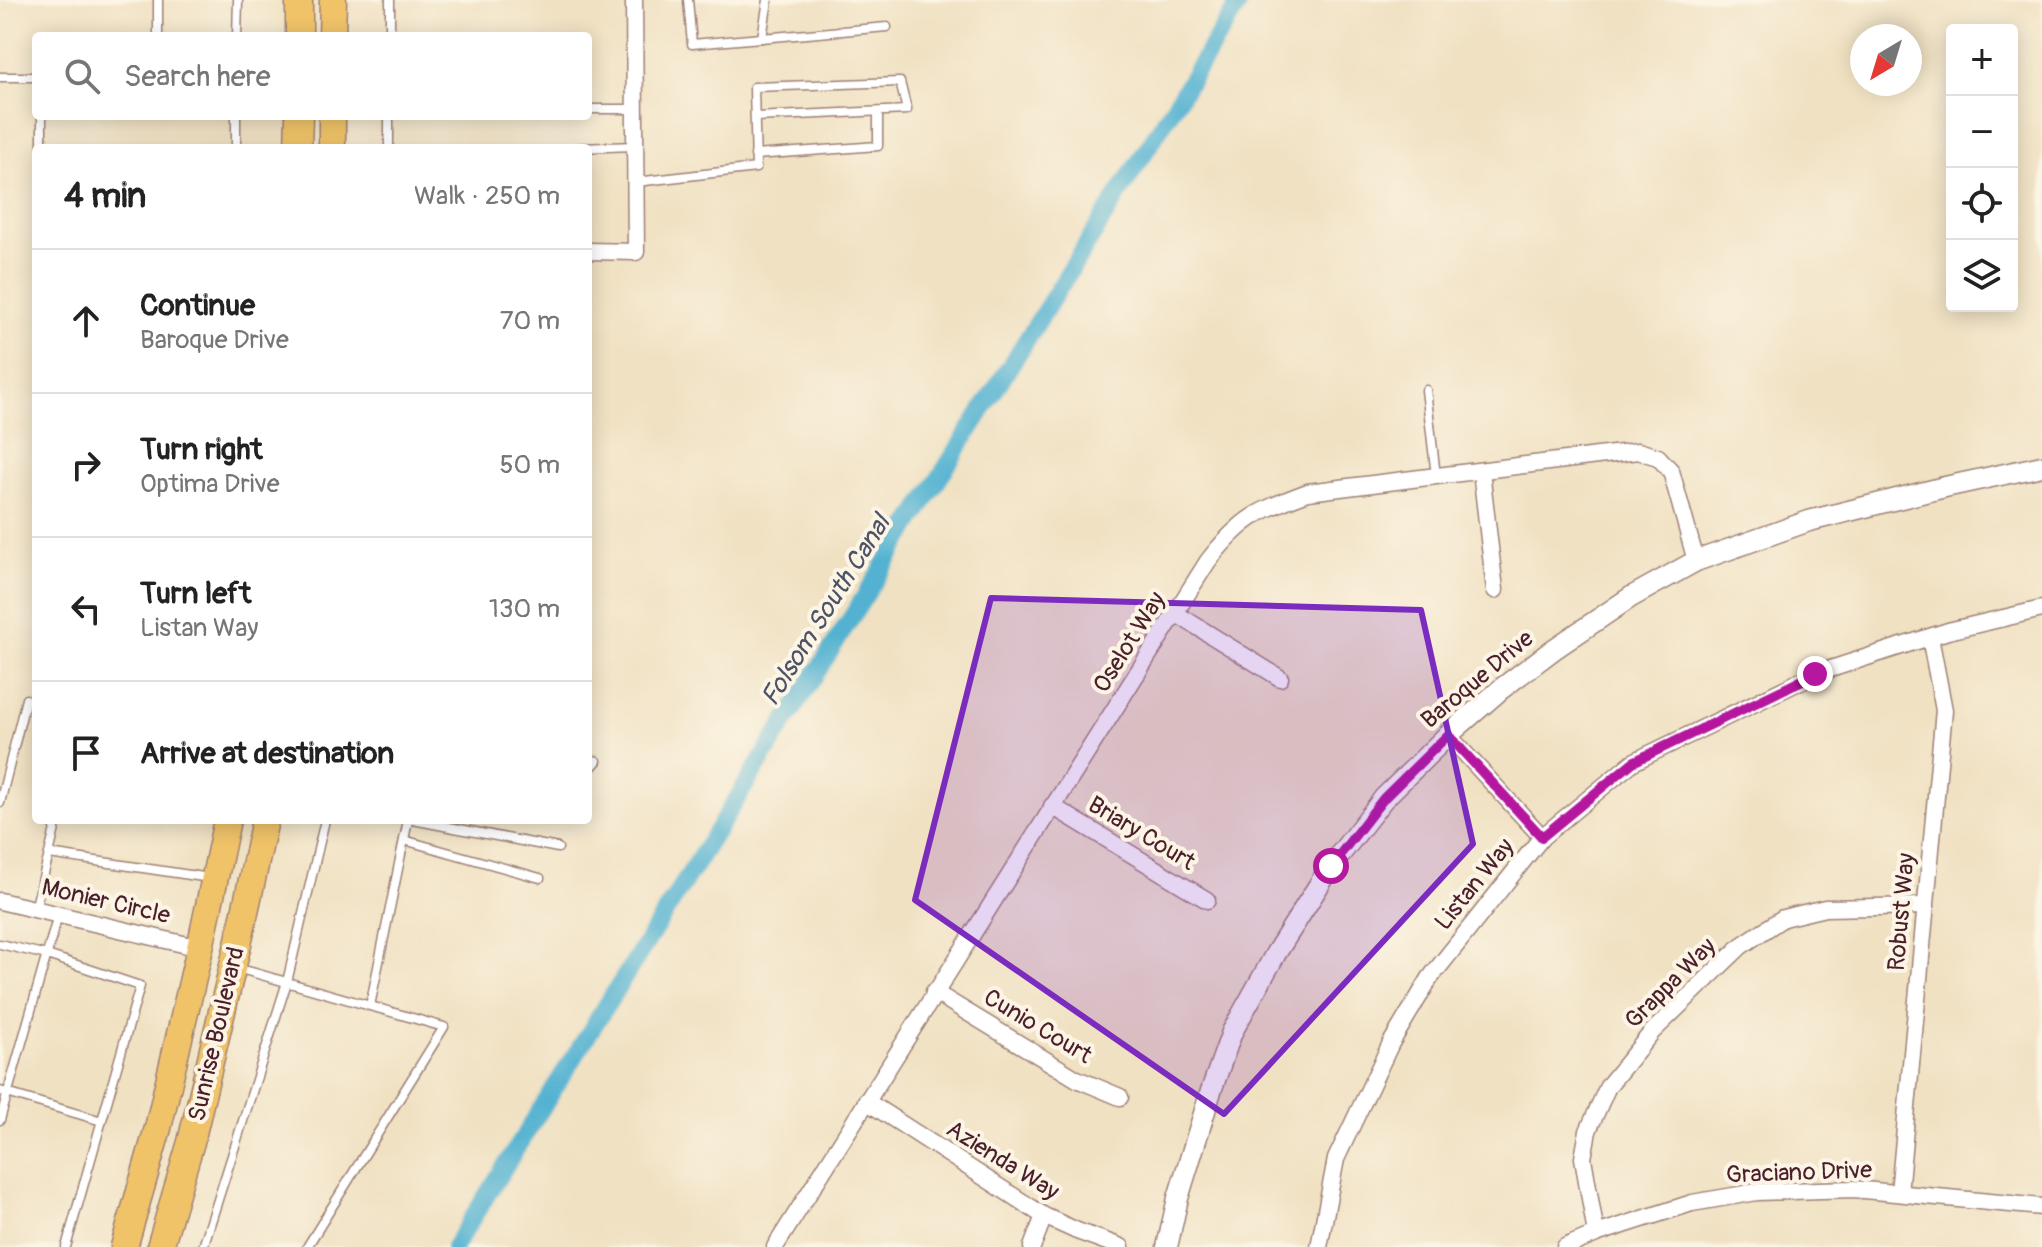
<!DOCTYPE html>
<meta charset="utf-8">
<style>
:root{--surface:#fff;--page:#f2f2f2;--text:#222;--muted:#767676;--line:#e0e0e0}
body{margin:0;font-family:Pangolin,sans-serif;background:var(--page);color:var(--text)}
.controls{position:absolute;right:24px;top:24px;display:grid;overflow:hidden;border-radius:8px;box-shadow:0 4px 20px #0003}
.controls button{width:72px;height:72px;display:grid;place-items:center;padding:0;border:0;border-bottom:2px solid var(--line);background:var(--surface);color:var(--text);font:40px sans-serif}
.compass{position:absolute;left:1850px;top:24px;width:72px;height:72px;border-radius:50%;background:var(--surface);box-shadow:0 4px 20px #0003;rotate:218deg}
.stop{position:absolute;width:24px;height:24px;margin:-18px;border:6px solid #b5179e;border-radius:50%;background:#fff}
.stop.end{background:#b5179e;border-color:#fff;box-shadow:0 2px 8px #0008}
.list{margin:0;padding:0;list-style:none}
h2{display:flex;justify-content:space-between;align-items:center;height:104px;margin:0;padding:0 32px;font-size:34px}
h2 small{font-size:26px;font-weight:400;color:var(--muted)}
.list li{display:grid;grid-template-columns:52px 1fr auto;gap:24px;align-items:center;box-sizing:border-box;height:144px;padding:0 32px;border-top:2px solid var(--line)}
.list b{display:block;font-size:30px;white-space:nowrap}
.list p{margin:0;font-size:26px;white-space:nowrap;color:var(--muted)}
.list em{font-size:26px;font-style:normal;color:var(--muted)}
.icon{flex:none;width:44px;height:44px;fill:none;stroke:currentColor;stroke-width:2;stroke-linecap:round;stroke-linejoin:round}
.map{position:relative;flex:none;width:2042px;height:1247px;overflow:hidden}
.search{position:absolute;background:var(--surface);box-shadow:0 4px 20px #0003;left:32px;top:32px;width:560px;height:88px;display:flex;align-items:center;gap:20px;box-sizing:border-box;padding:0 28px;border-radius:8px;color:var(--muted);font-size:30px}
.panel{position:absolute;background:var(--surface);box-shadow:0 4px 20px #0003;left:32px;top:144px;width:560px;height:680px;border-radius:8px}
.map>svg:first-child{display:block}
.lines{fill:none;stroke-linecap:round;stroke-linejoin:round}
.canal{stroke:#52b2d1;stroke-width:18}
.service-casing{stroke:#9d8076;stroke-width:11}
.minor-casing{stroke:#9d8076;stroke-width:19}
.tertiary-casing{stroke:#9d8076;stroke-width:23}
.primary-casing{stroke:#9d8076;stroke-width:29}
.service{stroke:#fff;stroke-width:8}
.minor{stroke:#fff;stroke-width:16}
.tertiary{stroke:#fff;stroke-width:20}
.primary{stroke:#f0c369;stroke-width:26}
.route{stroke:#b5179e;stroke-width:10}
.marked{fill:#7b2cbf;fill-opacity:0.2;stroke:#7b2cbf;stroke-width:6;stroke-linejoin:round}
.labels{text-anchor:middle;stroke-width:8;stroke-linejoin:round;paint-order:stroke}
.street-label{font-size:24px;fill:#4a1f2b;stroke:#fcf5e5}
.water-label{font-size:26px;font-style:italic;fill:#4d5265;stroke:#fcf5e5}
</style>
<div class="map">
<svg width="2042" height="1247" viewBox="0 0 2042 1247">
<rect width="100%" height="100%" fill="#fcf5e5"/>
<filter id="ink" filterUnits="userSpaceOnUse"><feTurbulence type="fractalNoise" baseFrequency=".0125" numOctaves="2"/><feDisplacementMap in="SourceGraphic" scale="16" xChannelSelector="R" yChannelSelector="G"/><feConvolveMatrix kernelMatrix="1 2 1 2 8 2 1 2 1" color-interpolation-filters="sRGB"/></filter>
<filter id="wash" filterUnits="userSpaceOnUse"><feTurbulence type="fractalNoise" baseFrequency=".006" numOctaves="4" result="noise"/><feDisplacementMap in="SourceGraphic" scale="32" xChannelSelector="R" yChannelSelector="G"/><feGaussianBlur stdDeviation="1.8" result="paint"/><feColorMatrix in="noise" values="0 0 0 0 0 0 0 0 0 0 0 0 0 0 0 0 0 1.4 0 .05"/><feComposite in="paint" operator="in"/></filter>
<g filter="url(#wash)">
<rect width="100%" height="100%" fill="#f0e1c2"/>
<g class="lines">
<polyline class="canal" points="454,1247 1241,0"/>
</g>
</g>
<g filter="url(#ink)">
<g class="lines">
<defs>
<g id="service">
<polyline points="158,0 158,36"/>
<polyline points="688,0 692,44 887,27"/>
<polyline points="237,36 238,0"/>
<polyline points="390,36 390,0"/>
<polyline points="762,38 768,0"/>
<polyline points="0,77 36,77"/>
<polyline points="588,109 634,109"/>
<polyline points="42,116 42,148"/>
<polyline points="236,148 236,116"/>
<polyline points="389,148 389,116"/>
<polyline points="579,148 635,146"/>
<polyline points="755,155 878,146 878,112"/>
<polyline points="636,182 756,168 754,87 900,82 907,110 755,117"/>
<polyline points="1426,390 1436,476"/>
<polyline points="588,759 597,761 588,771"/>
<polyline points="0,803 26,699"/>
<polyline points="57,820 49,854 210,878"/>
<polyline points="413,820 558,848"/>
<polyline points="404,840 540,878"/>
<polyline points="35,909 49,854"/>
<polyline points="0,944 47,955 140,986 66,1247"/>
<polyline points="237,968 444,1027 307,1247"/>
<polyline points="370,1006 408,820"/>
<polyline points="0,1091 102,1121"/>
<polyline points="0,1120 58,915"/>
<polyline points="203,1247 287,982 325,820"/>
</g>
<g id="minor">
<polyline points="588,251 636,252 634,0"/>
<polyline points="1481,471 1495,590"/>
<polyline points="1175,613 1280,678"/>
<polyline points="1448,735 1542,837"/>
<polyline points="1052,806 1207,900"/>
<polyline points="0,901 200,948"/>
<polyline points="934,992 1077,1079 1120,1097"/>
<polyline points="866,1101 1044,1216 1077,1231 1121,1247"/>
<polyline points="1899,1193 1944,710 1930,637"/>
<polyline points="1596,1234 1583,1158 1588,1131 1608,1086 1652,1032 1741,946 1783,918 1825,908 1926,906"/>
<path d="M775,1247L1208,561C1241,519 1258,510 1308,492L1638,451L1658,457L1671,471L1696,561"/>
<polyline points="1032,1247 1044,1216"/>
<polyline points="1319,1247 1336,1159 1391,1043 1430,978 1542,837 1633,762 1815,674 1948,631 2042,609"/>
<polyline points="1565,1247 1596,1234 1692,1203 1757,1192 1853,1189 2042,1207"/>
</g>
<polyline id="tertiary" points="1167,1247 1178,1198 1211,1091 1232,1032 1276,953 1331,866 1384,798 1448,735 1501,689 1554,649 1631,597 1696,561 1809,521 1945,487 2042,466"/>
<g id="primary">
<polyline points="299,0 299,36"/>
<polyline points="332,36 333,0"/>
<polyline points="298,148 299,116"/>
<polyline points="332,148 332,116"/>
<polyline points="124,1247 158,1128 200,948 227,820"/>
<polyline points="160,1247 191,1142 238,944 265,820"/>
</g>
</defs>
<use href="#service" class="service-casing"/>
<use href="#minor" class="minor-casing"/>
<use href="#tertiary" class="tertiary-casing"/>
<use href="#primary" class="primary-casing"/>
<use href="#service" class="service"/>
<use href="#minor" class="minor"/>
<use href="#tertiary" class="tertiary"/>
<use href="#primary" class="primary"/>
</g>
</g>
<g class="lines" filter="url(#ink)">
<polyline class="route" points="1331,866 1384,798 1448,735 1542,837 1633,762 1815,674"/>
</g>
<path class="marked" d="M991,598L1421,610L1473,844L1224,1114L915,900Z"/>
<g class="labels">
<g class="street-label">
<text transform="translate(1129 642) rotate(-58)" y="8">Oselot Way</text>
<text transform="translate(1477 679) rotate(-40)" y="8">Baroque Drive</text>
<text transform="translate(1142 833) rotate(31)" y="8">Briary Court</text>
<text transform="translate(1474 884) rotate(-51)" y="8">Listan Way</text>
<text transform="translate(106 901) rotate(13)" y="8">Monier Circle</text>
<text transform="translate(1901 912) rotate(-85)" y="8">Robust Way</text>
<text transform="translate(1670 983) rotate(-45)" y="8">Grappa Way</text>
<text transform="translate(1038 1026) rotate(31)" y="8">Cunio Court</text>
<text transform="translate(216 1034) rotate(-77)" y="8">Sunrise Boulevard</text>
<text transform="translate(1003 1160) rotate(32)" y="8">Azienda Way</text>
<text transform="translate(1799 1172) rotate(-2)" y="8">Graciano Drive</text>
</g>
<g class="water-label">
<text transform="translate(825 610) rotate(-58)" y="9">Folsom South Canal</text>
</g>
</g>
</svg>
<div class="controls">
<button>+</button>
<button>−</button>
<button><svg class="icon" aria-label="locate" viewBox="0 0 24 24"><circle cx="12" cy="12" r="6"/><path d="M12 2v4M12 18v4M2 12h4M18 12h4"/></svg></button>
<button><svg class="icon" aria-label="layers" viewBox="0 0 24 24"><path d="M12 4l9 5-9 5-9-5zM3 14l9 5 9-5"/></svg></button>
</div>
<svg class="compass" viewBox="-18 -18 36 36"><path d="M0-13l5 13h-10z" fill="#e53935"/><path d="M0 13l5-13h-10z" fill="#767676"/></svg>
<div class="stop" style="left:1331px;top:866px"></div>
<div class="stop end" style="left:1815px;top:674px"></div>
<div class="search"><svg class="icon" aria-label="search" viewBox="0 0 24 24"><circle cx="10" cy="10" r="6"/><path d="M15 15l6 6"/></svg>Search here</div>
<section class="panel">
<h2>4 min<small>Walk · 250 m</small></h2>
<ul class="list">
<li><svg class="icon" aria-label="ahead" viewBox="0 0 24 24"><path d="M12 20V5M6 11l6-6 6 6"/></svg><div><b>Continue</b><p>Baroque Drive</p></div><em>70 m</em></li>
<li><svg class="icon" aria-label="right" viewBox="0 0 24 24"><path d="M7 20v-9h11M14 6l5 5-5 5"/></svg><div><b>Turn right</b><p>Optima Drive</p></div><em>50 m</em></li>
<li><svg class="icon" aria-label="left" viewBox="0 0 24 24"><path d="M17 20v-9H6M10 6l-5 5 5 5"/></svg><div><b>Turn left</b><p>Listan Way</p></div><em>130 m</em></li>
<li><svg class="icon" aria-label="arrive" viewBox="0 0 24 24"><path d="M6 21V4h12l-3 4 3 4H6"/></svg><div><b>Arrive at destination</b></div></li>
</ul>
</section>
</div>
